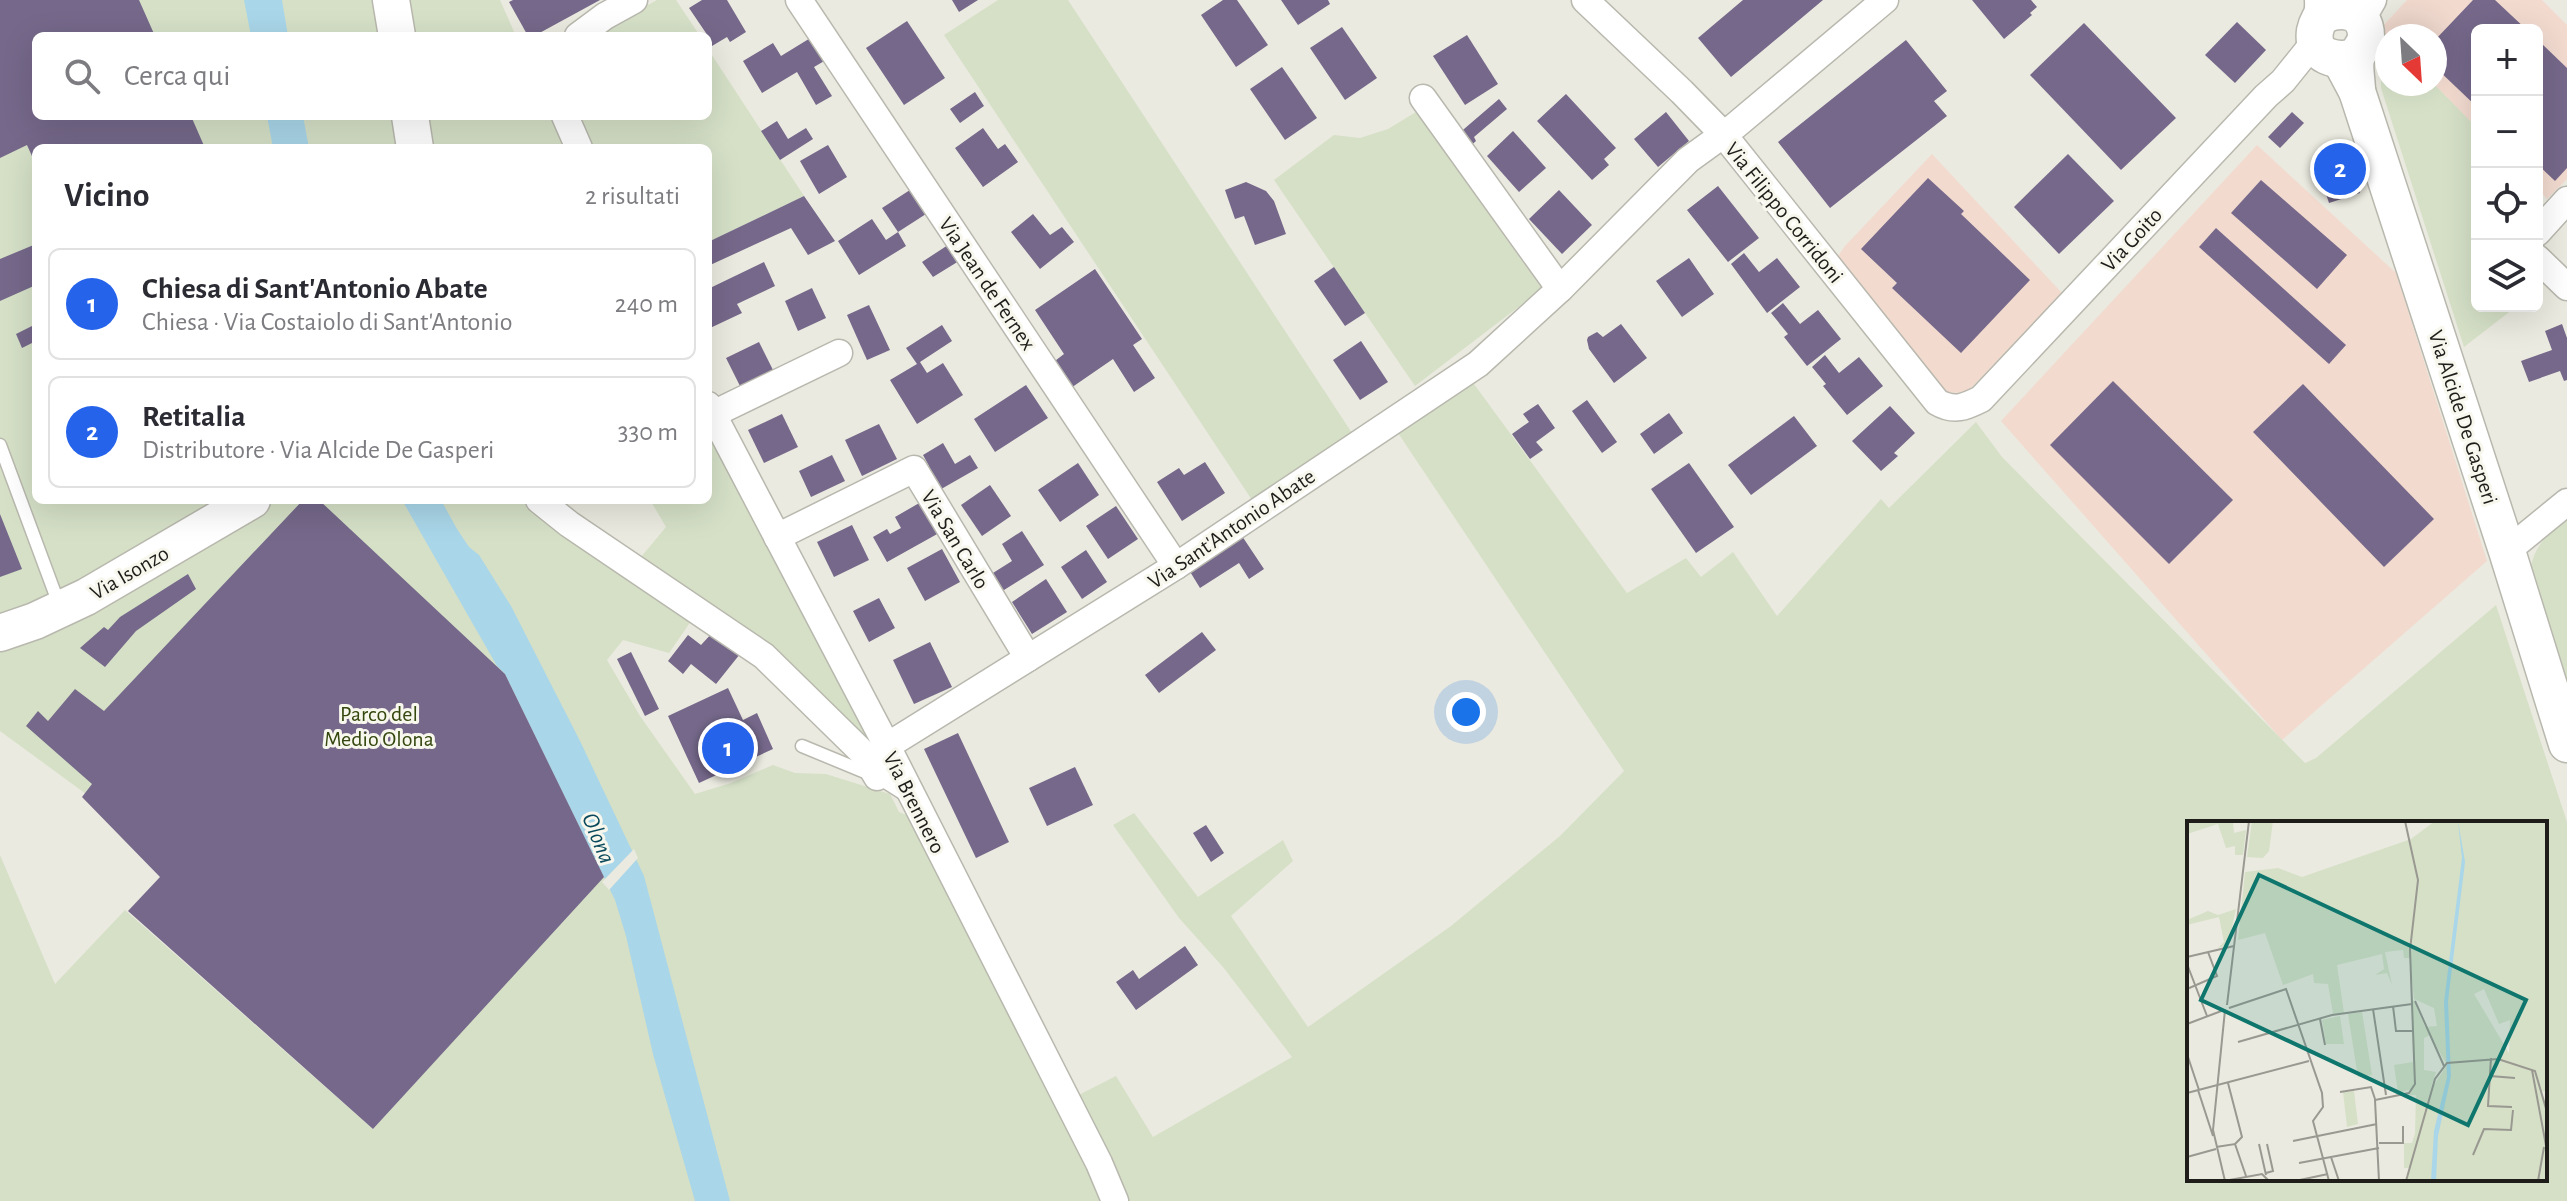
<!DOCTYPE html>
<html lang="it">
<meta charset="utf-8">
<style>
:root{--surface:#fff;--page:#f7f7f7;--text:#2b2b33;--muted:#7c7c81;--line:#e1e1e2;--accent:#2563eb}
body{margin:0;font-family:"Alegreya Sans",sans-serif;background:var(--page);color:var(--text)}
.controls{position:absolute;right:24px;top:24px;display:grid;overflow:hidden;border-radius:12px;box-shadow:0 8px 32px #0002}
.controls button{width:72px;height:72px;display:grid;place-items:center;padding:0;border:0;border-bottom:2px solid var(--line);background:var(--surface);color:var(--text);font:40px sans-serif}
.compass{position:absolute;left:2375px;top:24px;width:72px;height:72px;border-radius:50%;background:var(--surface);box-shadow:0 8px 32px #0002;rotate:155deg}
.you{position:absolute;left:1466px;top:712px;width:28px;height:28px;margin:-20px;border:6px solid #fff;border-radius:50%;background:#1a73e8;box-shadow:0 0 0 12px #1a73e833}
.badge{display:grid;place-items:center;width:52px;height:52px;border-radius:50%;background:var(--accent);color:#fff;font-size:26px;font-weight:700}
.pin{position:absolute;translate:-50% -50%;border:4px solid #fff;box-shadow:0 2px 8px #0006}
.list{margin:0;padding:0;list-style:none}
h2{display:flex;justify-content:space-between;align-items:center;height:104px;margin:0;padding:0 32px;font-size:34px}
h2 small{font-size:26px;font-weight:400;color:var(--muted)}
.list li{display:grid;grid-template-columns:52px 1fr auto;gap:24px;align-items:center;box-sizing:border-box;height:112px;margin:0 16px 16px;padding:0 16px;border:2px solid var(--line);border-radius:12px}
.list b{display:block;font-size:30px;white-space:nowrap}
.list p{margin:0;font-size:26px;white-space:nowrap;color:var(--muted)}
.list em{font-size:26px;font-style:normal;color:var(--muted)}
.icon{flex:none;width:44px;height:44px;fill:none;stroke:currentColor;stroke-width:2;stroke-linecap:round;stroke-linejoin:round}
.map{position:relative;flex:none;width:2567px;height:1201px;overflow:hidden}
.search{position:absolute;background:var(--surface);box-shadow:0 8px 32px #0002;left:32px;top:32px;width:680px;height:88px;display:flex;align-items:center;gap:20px;box-sizing:border-box;padding:0 28px;border-radius:12px;color:var(--muted);font-size:30px}
.panel{position:absolute;background:var(--surface);box-shadow:0 8px 32px #0002;left:32px;top:144px;width:680px;height:360px;border-radius:12px}
.map>svg:first-child{display:block}
.industrial{fill:#f2dacf}
.green{fill:#d5e0c7;fill-rule:evenodd}
.water{fill:#a9d6e9}
.pier{fill:#ebeae0}
.building{fill:#75688a}
.lines{fill:none;stroke-linecap:round;stroke-linejoin:round}
.lane-casing{stroke:#b9b8ae;stroke-width:15}
.street-casing{stroke:#b9b8ae;stroke-width:29}
.secondary-casing{stroke:#b9b8ae;stroke-width:39}
.lane{stroke:#fff;stroke-width:12}
.street{stroke:#fff;stroke-width:26}
.secondary{stroke:#fff;stroke-width:36}
.labels{text-anchor:middle;stroke-width:6;stroke-linejoin:round;paint-order:stroke}
.street-label{font-size:22px;fill:#1e1d1a;stroke:#f8f7ed}
.park-label{font-size:22px;fill:#33470e;stroke:#f8f7ed}
.water-label{font-size:24px;font-style:italic;fill:#0a4a5d;stroke:#f8f7ed}
.inset-road{fill:none;stroke:#999891;stroke-width:2}
.view{fill:#0f766e;fill-opacity:0.15;stroke:#0f766e;stroke-width:4}
.inset-edge{fill:none;stroke:#1e1d1a;stroke-width:4}
</style>
<div class="map">
<svg width="2567" height="1201" viewBox="0 0 2567 1201">
<rect width="100%" height="100%" fill="#ebeae0"/>
<g class="industrial">
<polygon points="2407,0 2542,0 2567,25 2567,179 2547,199 2537,188 2537,30 2477,30 2477,128 2434,84 2435,36 2387,36 2380,29"/>
<polygon points="2257,145 2396,273 2487,561 2282,740 2001,421"/>
<polygon points="1932,154 2062,293 1972,387 1962,393 1942,392 1836,259 1845,246"/>
</g>
<g class="green">
<path d="M0,0H500L516,36H36V116H563L579,148H36V500H533L631,569L666,527L650,500H708V405L913,799L698,611L669,653L623,640L607,660L640,716L695,794L731,783L773,765L795,773L826,774L890,794L899,812L921,821L1067,1101L1116,1076L1153,1137L1292,1057L1223,967L1179,918L1113,825L1134,813L1198,897L1283,840L1293,861L1231,916L1308,1027L1451,926L1560,836L1624,771L1392,424L1471,380L1627,593L1686,558L1701,577L1733,552L1777,616L1881,499L1889,508L1976,422L2002,457L2305,763L2316,758L2496,605L2567,822V1201H0V855L55,984L125,910L373,1129L441,1054L0,731ZM2189,823H2545V1179H2189Z"/>
<polygon points="657,0 676,0 700,36 596,36 606,28"/>
<polygon points="998,0 1068,0 1352,433 1252,500 944,35"/>
<polygon points="2380,29 2387,36 2387,84 2434,84 2477,128 2477,306 2517,306 2464,347 2381,88"/>
<polygon points="708,49 804,196 708,242 708,148 590,148 577,116 708,116"/>
<polygon points="1416,112 1542,289 1415,386 1274,180 1334,135 1360,138 1388,129"/>
<path d="M2567,516V693C2556,662 2527,598 2531,567C2534,546 2552,529 2567,516Z"/>
</g>
<g class="water">
<polygon points="244,0 282,0 288,36 251,36"/>
<polygon points="267,116 303,116 309,148 273,148"/>
<polygon points="402,500 441,500 457,529 469,547 479,555 511,606 580,741 644,876 730,1201 695,1201 653,1054 626,936 615,900 505,674 497,666"/>
</g>
<polygon class="pier" points="634,849 638,858 609,890 602,882"/>
<g class="building">
<polygon points="0,0 139,0 155,36 36,36 36,116 191,116 205,148 36,148 36,165 27,145 0,158"/>
<polygon points="513,0 600,0 534,36 528,36 509,2"/>
<polygon points="702,0 727,0 746,32 730,42 727,37 712,46 708,36 689,8"/>
<polygon points="952,0 978,0 959,12"/>
<polygon points="1223,0 1237,0 1268,45 1236,67 1201,15"/>
<polygon points="1281,0 1328,0 1330,4 1298,25"/>
<polygon points="1743,0 1823,0 1731,77 1698,38"/>
<polygon points="1972,0 2031,0 2037,7 2030,13 2032,15 2004,39"/>
<polygon points="2473,0 2495,0 2527,30 2477,30 2477,107 2435,67 2435,40"/>
<polygon points="907,21 945,78 904,105 866,48"/>
<polygon points="2237,22 2266,50 2235,83 2205,55"/>
<polygon points="2084,23 2176,118 2121,170 2030,75"/>
<polygon points="1342,27 1377,78 1345,100 1310,48"/>
<polygon points="1467,35 1498,84 1465,105 1433,56"/>
<polygon points="812,37 826,60 814,67 832,96 816,105 797,72 762,93 743,61 773,43 781,56"/>
<polygon points="2537,39 2567,68 2567,168 2555,181 2537,164"/>
<polygon points="1906,40 1947,91 1934,101 1947,116 1830,208 1778,142"/>
<polygon points="1282,67 1317,118 1285,140 1250,89"/>
<polygon points="975,92 984,106 960,123 950,109"/>
<polygon points="1566,94 1616,148 1604,159 1609,165 1592,180 1537,121"/>
<polygon points="1499,99 1507,109 1474,137 1476,141 1468,148 1457,135"/>
<polygon points="1666,112 1689,141 1658,167 1634,139"/>
<polygon points="2292,112 2304,123 2280,148 2268,137"/>
<polygon points="777,121 788,139 806,128 813,139 780,160 761,131"/>
<polygon points="983,128 998,149 1005,144 1018,162 983,187 955,148"/>
<polygon points="1513,131 1546,168 1519,192 1487,156"/>
<polygon points="828,145 847,177 819,194 800,161"/>
<polygon points="2346,149 2360,193 2329,203 2314,159"/>
<polygon points="2068,154 2114,201 2059,254 2014,207"/>
<polygon points="1928,178 1964,211 1961,214 2030,280 1961,353 1892,288 1897,283 1861,249"/>
<polygon points="2261,180 2347,255 2317,289 2231,213"/>
<polygon points="1246,182 1266,191 1274,201 1286,234 1255,245 1244,216 1235,219 1225,190"/>
<polygon points="1718,186 1759,238 1728,262 1687,210"/>
<polygon points="910,190 926,214 898,232 882,208"/>
<polygon points="1559,190 1592,225 1562,254 1529,219"/>
<polygon points="804,196 835,241 808,255 791,228 708,266 708,242"/>
<polygon points="1033,214 1050,235 1062,227 1074,242 1040,269 1011,232"/>
<polygon points="872,219 886,240 898,232 906,246 859,275 838,241"/>
<polygon points="2216,228 2346,345 2329,364 2199,247"/>
<polygon points="36,244 36,285 0,301 0,259"/>
<polygon points="948,245 959,261 933,277 922,262"/>
<polygon points="1744,253 1759,272 1777,258 1800,287 1767,313 1731,264"/>
<polygon points="1689,258 1714,294 1682,317 1656,281"/>
<polygon points="764,262 775,286 737,304 742,313 708,329 708,289"/>
<polygon points="1334,267 1365,313 1345,326 1314,281"/>
<polygon points="1095,269 1142,339 1133,345 1155,378 1134,392 1113,359 1068,390 1051,364 1064,354 1035,310"/>
<polygon points="812,288 826,318 798,331 785,301"/>
<polygon points="1783,303 1800,324 1818,310 1841,339 1807,366 1784,337 1788,334 1771,313"/>
<polygon points="869,305 890,350 867,360 847,315"/>
<polygon points="36,324 36,341 22,348 16,334"/>
<polygon points="1621,324 1647,358 1614,383 1589,349 1587,340 1588,337 1597,332 1603,337"/>
<polygon points="2562,324 2567,338 2567,380 2564,381 2560,371 2529,382 2521,361 2552,350 2545,331"/>
<polygon points="942,325 952,341 920,362 927,373 943,363 963,395 917,424 890,380 917,364 906,348"/>
<polygon points="1361,341 1388,382 1360,400 1333,360"/>
<polygon points="759,342 775,374 742,390 726,358"/>
<polygon points="1825,355 1839,373 1859,357 1883,386 1847,415 1823,386 1826,384 1812,367"/>
<polygon points="2113,381 2233,500 2169,564 2050,445"/>
<polygon points="2303,384 2434,519 2384,567 2253,432"/>
<polygon points="1026,385 1048,418 995,452 974,419"/>
<polygon points="1587,400 1617,442 1602,453 1572,411"/>
<polygon points="1538,404 1555,428 1536,442 1543,450 1530,459 1512,434 1529,422 1523,414"/>
<polygon points="1890,406 1915,433 1894,453 1898,456 1881,471 1852,441"/>
<polygon points="1669,413 1683,433 1654,454 1640,434"/>
<polygon points="782,414 798,447 764,463 748,430"/>
<polygon points="1794,416 1817,446 1751,495 1728,465"/>
<polygon points="879,424 897,459 862,476 845,440"/>
<polygon points="943,443 955,464 970,455 978,468 936,492 923,470 929,466 923,455"/>
<polygon points="832,455 845,481 811,497 799,471"/>
<polygon points="1205,462 1225,493 1182,521 1157,482 1179,468 1184,475"/>
<polygon points="1078,463 1099,495 1060,522 1038,490"/>
<polygon points="1689,463 1734,527 1696,553 1651,489"/>
<polygon points="990,485 1011,516 982,536 961,505"/>
<polygon points="303,500 319,500 505,674 604,877 373,1129 128,911 160,877 82,797 92,784 26,726 38,711 48,721 75,689 104,711"/>
<polygon points="921,502 939,533 887,562 873,537 887,529 890,534 901,528 895,517"/>
<polygon points="1116,506 1138,539 1108,559 1086,526"/>
<polygon points="0,514 22,569 0,577"/>
<polygon points="852,525 869,560 834,577 817,542"/>
<polygon points="1022,531 1044,565 996,595 985,578 1012,561 1002,544"/>
<polygon points="1242,536 1264,569 1249,579 1239,563 1200,588 1189,570"/>
<polygon points="942,549 960,582 925,601 907,568"/>
<polygon points="1086,550 1107,582 1082,599 1061,567"/>
<polygon points="188,574 196,589 136,631 105,667 80,648 104,627 108,630 120,617"/>
<polygon points="1046,579 1067,612 1032,634 1012,602"/>
<polygon points="879,598 895,628 869,642 853,611"/>
<polygon points="713,632 740,654 716,684 691,664 683,674 668,661 688,635 701,645"/>
<polygon points="1202,632 1216,650 1159,693 1145,675"/>
<polygon points="930,642 952,687 914,704 893,660"/>
<polygon points="631,652 659,709 645,716 617,659"/>
<polygon points="728,688 743,720 757,713 773,749 699,783 668,716"/>
<polygon points="958,733 1009,842 976,858 924,749"/>
<polygon points="1075,767 1093,805 1047,826 1029,788"/>
<polygon points="1206,825 1224,853 1211,862 1193,833"/>
<polygon points="1185,946 1198,965 1136,1010 1116,982 1133,970 1139,979"/>
</g>
<g class="lines">
<defs>
<g id="lane">
<polyline points="0,445 60,607"/>
<polyline points="802,746 877,777 907,796"/>
</g>
<g id="street">
<polyline points="799,0 1176,566"/>
<path d="M1585,0L1682,92L1723,134L1937,402C1954,412 1965,407 1981,399L2266,96L2283,81L2316,40"/>
<polyline points="2361,21 2373,0"/>
<polyline points="578,36 605,16 634,0"/>
<polyline points="1423,98 1560,289"/>
<polyline points="565,116 579,148"/>
<polyline points="2537,233 2567,200"/>
<polyline points="2537,258 2567,287"/>
<polyline points="708,405 887,746 1099,1163 1115,1201"/>
<polyline points="713,414 839,353"/>
<polyline points="539,500 569,524 764,656 863,753 877,777"/>
<polyline points="777,537 914,469 1028,658"/>
<polyline points="2507,551 2567,502"/>
<polyline points="887,746 1176,566 1478,364 1560,289 1688,160 1735,126 1885,0"/>
</g>
<g id="secondary">
<polyline points="391,0 397,36"/>
<path d="M2323,0C2324,20 2318,16 2315,31C2311,58 2337,62 2356,57"/>
<path d="M2324,15C2342,7 2366,10 2366,36C2366,44 2358,51 2356,59C2354,68 2357,81 2357,91"/>
<polyline points="2341,61 2357,91 2507,551 2567,744"/>
<polyline points="410,116 415,148"/>
<polyline points="0,633 35,621 86,597 252,500"/>
</g>
</defs>
<use href="#lane" class="lane-casing"/>
<use href="#street" class="street-casing"/>
<use href="#secondary" class="secondary-casing"/>
<use href="#lane" class="lane"/>
<use href="#street" class="street"/>
<use href="#secondary" class="secondary"/>
</g>
<g class="labels">
<g class="street-label">
<text transform="translate(1785 212) rotate(51)" y="8">Via Filippo Corridoni</text>
<text transform="translate(2131 239) rotate(-47)" y="8">Via Goito</text>
<text transform="translate(988 283) rotate(56)" y="8">Via Jean de Fernex</text>
<text transform="translate(2464 417) rotate(72)" y="8">Via Alcide De Gasperi</text>
<text transform="translate(1231 528) rotate(-34)" y="8">Via Sant'Antonio Abate</text>
<text transform="translate(956 539) rotate(59)" y="8">Via San Carlo</text>
<text transform="translate(129 572) rotate(-30)" y="8">Via Isonzo</text>
<text transform="translate(915 802) rotate(63)" y="8">Via Brennero</text>
</g>
<g class="park-label">
<text x="379" y="721">Parco del<tspan x="379" dy="25">Medio Olona</tspan></text>
</g>
<g class="water-label">
<text transform="translate(599 838) rotate(68)" y="8">Olona</text>
</g>
</g>
<g transform="translate(2187 821)">
<rect width="360" height="360" fill="#ebeae0"/>
<path d="M0,0H46L47,12L59,9L56,34H48V25L39,27L31,3L0,13ZM65,0H86L82,30L76,37L60,36ZM248,0H360V269L355,271L360,286V360H220L223,347H217V322H225L228,312L229,274H223L225,268L211,272L207,244L226,241L225,176L238,206L250,205L247,187L227,178L223,137H217L216,129L198,131L205,164L200,152L188,154L197,148L195,133L150,144L157,192L146,193L141,163L127,162L126,153L96,164L78,112L51,119L58,51L91,47L115,56L224,18ZM297,168L312,203L323,199L322,232L287,173ZM243,214L260,244L243,270L249,251L237,249V217ZM49,88L41,124L31,127L37,121L32,96L0,104V99L21,90L31,94ZM175,191L185,254L171,256L161,193ZM153,195L157,223H139L135,199ZM167,270L171,303L160,306L156,271Z" fill="#d5e0c7" fill-rule="evenodd"/>
<path d="M271,0L278,41L261,180L264,255L251,315L249,360H244L247,310L260,256L257,181L275,37Z" fill="#a9d6e9"/>
<path class="inset-road" d="M0,136L47,125M0,143L20,195M0,168L30,155L21,131M228,180L257,245M40,184L62,0M206,185L209,210H226M42,187L99,168L135,272L136,286L126,300L142,360M186,188L199,274M38,189L26,309L38,360M133,198L138,224M0,203L37,189M51,221L145,194L225,183M0,233L12,269M304,237L301,285L325,286M345,249L360,330M303,255L328,257M41,262L55,316L48,323M11,269L26,315M153,271L184,266L188,278M0,272L122,240M106,320L190,303M192,322H216V305M72,323L79,354M29,326L48,323L59,355M286,334L297,308L324,309L326,289M0,336L29,328M144,336L152,360M112,342L192,327M79,352L86,350L80,323M37,360L75,353L82,360M108,360L141,353M192,360L188,279L222,272L228,263L223,129L231,59L218,0M219,360L248,258L260,242L311,238L348,250L360,291M351,360L357,326"/>
<path class="view" d="M72,54L339,179L281,304L14,179Z"/>
<rect width="360" height="360" class="inset-edge"/>
</g>
</svg>
<div class="controls">
<button>+</button>
<button>−</button>
<button><svg class="icon" aria-label="locate" viewBox="0 0 24 24"><circle cx="12" cy="12" r="6"/><path d="M12 2v4M12 18v4M2 12h4M18 12h4"/></svg></button>
<button><svg class="icon" aria-label="layers" viewBox="0 0 24 24"><path d="M12 4l9 5-9 5-9-5zM3 14l9 5 9-5"/></svg></button>
</div>
<svg class="compass" viewBox="-18 -18 36 36"><path d="M0-13l5 13h-10z" fill="#e53935"/><path d="M0 13l5-13h-10z" fill="#7c7c81"/></svg>
<div class="you"></div>
<div class="pin badge" style="left:728px;top:748px">1</div>
<div class="pin badge" style="left:2340px;top:169px">2</div>
<div class="search"><svg class="icon" aria-label="search" viewBox="0 0 24 24"><circle cx="10" cy="10" r="6"/><path d="M15 15l6 6"/></svg>Cerca qui</div>
<section class="panel">
<h2>Vicino<small>2 risultati</small></h2>
<ul class="list">
<li><span class="badge">1</span><div><b>Chiesa di Sant'Antonio Abate</b><p>Chiesa · Via Costaiolo di Sant'Antonio</p></div><em>240 m</em></li>
<li><span class="badge">2</span><div><b>Retitalia</b><p>Distributore · Via Alcide De Gasperi</p></div><em>330 m</em></li>
</ul>
</section>
</div>
